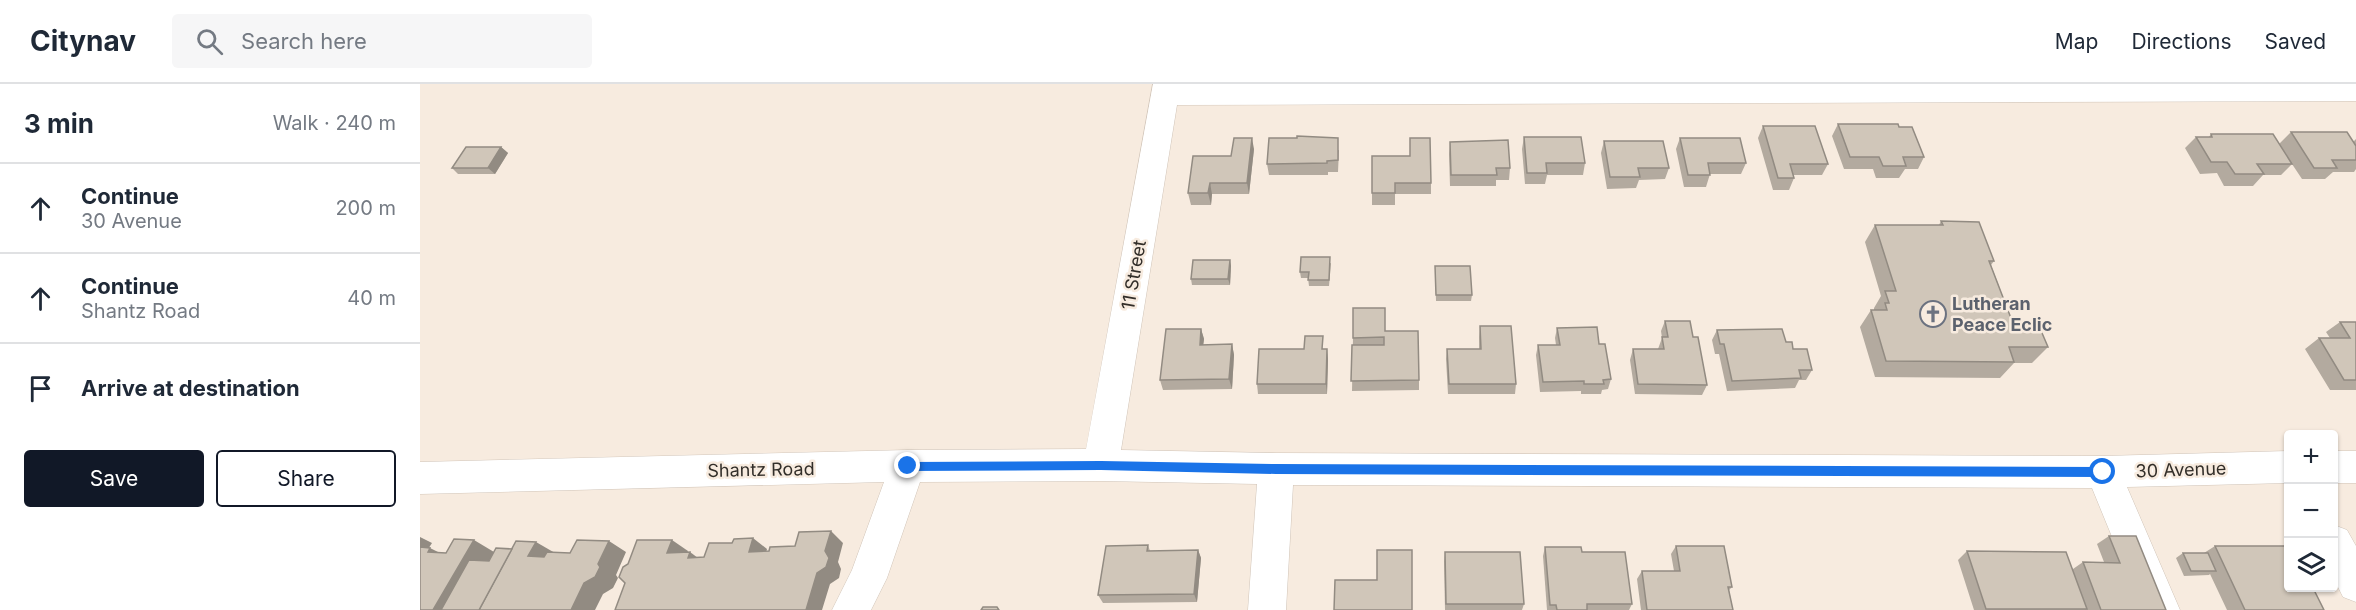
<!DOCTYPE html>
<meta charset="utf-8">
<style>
:root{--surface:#fff;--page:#f6f6f7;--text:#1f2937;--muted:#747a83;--line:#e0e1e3;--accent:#111827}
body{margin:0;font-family:Inter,sans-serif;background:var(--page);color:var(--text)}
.controls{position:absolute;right:18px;bottom:18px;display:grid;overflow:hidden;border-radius:6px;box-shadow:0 2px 4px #0004}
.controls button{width:54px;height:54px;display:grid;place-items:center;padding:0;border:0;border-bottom:2px solid var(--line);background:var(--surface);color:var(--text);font:30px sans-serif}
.stop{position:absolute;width:18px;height:18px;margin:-14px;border:4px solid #1a73e8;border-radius:50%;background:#fff}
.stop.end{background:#1a73e8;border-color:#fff;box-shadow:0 2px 6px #0008}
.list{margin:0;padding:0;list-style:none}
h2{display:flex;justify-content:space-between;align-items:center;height:78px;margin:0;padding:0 24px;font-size:26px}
h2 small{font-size:20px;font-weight:400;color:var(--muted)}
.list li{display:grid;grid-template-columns:39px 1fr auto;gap:18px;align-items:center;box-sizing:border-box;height:90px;padding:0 24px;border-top:2px solid var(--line)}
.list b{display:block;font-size:22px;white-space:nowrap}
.list p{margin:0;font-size:20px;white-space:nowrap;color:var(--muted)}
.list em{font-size:20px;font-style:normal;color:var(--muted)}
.actions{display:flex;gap:12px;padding:18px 24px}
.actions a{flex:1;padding:14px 0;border:2px solid var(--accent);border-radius:6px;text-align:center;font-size:21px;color:var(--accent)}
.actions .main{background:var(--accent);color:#fff}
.icon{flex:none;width:33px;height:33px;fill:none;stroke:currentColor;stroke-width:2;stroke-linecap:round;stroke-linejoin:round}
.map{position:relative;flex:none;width:1936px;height:526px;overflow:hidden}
header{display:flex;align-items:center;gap:36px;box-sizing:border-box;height:84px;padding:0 30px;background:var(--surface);border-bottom:2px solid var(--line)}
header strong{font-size:28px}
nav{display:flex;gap:33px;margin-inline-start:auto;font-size:21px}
.search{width:420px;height:54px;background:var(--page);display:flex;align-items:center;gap:15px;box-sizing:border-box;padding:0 21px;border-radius:6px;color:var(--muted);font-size:22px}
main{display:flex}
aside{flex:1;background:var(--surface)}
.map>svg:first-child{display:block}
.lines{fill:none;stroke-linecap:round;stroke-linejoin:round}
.minor-casing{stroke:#d0c4b8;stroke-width:1}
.minor{fill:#fff;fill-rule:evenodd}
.wall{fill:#b3aa9f}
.shaded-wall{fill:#928b82}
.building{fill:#d0c6b9;stroke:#928b82;stroke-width:1.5}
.route{fill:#1a73e8}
.labels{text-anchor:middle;stroke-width:5;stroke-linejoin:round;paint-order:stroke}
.street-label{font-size:18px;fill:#322e29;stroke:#f7ebdf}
.worship-label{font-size:18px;font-weight:bold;fill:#5b616d;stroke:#f7ebdf;text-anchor:start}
</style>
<header>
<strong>Citynav</strong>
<div class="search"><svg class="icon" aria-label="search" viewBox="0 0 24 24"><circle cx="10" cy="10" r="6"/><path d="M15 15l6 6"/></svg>Search here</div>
<nav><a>Map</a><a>Directions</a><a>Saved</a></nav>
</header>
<main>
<aside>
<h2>3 min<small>Walk · 240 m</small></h2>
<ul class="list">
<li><svg class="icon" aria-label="ahead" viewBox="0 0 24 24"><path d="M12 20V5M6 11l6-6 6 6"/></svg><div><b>Continue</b><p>30 Avenue</p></div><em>200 m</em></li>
<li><svg class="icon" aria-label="ahead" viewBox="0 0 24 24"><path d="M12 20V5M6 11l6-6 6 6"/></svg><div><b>Continue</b><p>Shantz Road</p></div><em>40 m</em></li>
<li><svg class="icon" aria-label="arrive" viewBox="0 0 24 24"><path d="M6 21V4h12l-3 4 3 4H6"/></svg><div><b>Arrive at destination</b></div></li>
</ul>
<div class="actions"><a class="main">Save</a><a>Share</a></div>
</aside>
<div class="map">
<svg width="1936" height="526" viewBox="0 0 1936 526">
<rect width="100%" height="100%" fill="#f7ebdf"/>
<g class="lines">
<defs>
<g id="minor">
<polygon points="733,0 1936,0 1936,17 757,21 701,366 856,369 1683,372 1868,367 1868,399 1707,403 1760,526 1722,526 1672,404 873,401 866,526 828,526 837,400 681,397 500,398 467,494 451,526 412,526 432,486 464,398 0,410 0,378 488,366 666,365"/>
<rect x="1914" y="367" width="22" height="32"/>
<polygon points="1914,441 1927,446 1936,462 1936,518 1923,513 1914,495"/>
</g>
</defs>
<use href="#minor" class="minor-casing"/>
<use href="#minor" class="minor"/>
</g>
<g class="wall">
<polygon points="1418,40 1479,43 1504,73 1498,85 1485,85 1479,94 1456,94 1453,85 1424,85 1412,52"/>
<polygon points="1343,42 1408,80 1402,91 1373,91 1374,94 1369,106 1353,106 1338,54"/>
<polygon points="1871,48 1933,58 1936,55 1936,85 1934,88 1913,88 1905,95 1882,95 1872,80 1861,91 1843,91 1833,102 1804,102 1797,89 1780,90 1765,64 1776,53 1789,53 1791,50 1859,60"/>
<polygon points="1104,53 1165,79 1163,91 1127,91 1125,100 1105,100 1102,65"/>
<polygon points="990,54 1011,99 1011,110 975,110 975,121 952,121 952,72 990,72"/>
<polygon points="1260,54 1326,79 1321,90 1290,90 1286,103 1264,103 1256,65"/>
<polygon points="1184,57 1249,84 1245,95 1219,96 1216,104 1187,105 1181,69"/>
<polygon points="1030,58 1090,84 1089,96 1076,96 1076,102 1030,102 1029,70"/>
<polygon points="81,63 88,69 75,90 38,90 32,84"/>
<polygon points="834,65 829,110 792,110 791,121 771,121 768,109 811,72"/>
<polygon points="919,66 918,88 908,88 908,91 849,91 847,80"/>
<polygon points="1521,137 1574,177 1571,181 1594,242 1628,263 1612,279 1594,279 1580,294 1455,293 1440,243 1451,226 1454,226 1454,224 1461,212 1445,158 1455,141 1519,141"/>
<polygon points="810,176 811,182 810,201 772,201 771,195"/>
<polygon points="911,179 909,202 889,202 888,194 881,194 880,188"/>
<polygon points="1015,182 1052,211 1051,217 1016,217"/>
<polygon points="1245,237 1273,253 1287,301 1282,311 1215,310 1210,276 1213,265 1238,265 1242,254 1241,247"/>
<polygon points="1920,238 1936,238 1936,306 1910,306 1885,265 1899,254 1910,254 1906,248"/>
<polygon points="1060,242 1096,300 1095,310 1028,310 1026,275 1027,265 1059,265 1059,253"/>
<polygon points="1137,244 1179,260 1191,295 1188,305 1182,306 1181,310 1161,310 1161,307 1120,308 1116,271 1118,261 1136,261 1135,254"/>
<polygon points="781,245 784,255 783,261 812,260 814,271 812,305 743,306 740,296"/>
<polygon points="1297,246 1366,258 1373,265 1392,286 1386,296 1379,296 1375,304 1307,307 1299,270 1295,270 1292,256"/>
<polygon points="965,247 999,296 999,306 932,307 933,254"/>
<polygon points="904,265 907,265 908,275 907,310 838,310 837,300"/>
<polygon points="1689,452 1746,526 1554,526 1538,476 1547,467 1653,485 1663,478 1684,478 1677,460"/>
<polygon points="728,461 730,467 778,466 781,474 777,518 683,519 678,511"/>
<polygon points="1256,462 1312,503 1309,506 1313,526 1221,526 1217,495 1222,487 1254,487 1251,470"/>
<polygon points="1795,462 1904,526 1807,526 1790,490 1789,491 1764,492 1756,474 1763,469 1784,469"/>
<polygon points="1125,463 1162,468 1212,520 1209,526 1127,526 1123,472"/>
<polygon points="1025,468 1104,520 1102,526 1025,526 1024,477"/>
</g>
<g class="shaded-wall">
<polygon points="832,54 834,65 829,110 827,99"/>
<polygon points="81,63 88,69 75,90 68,84"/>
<polygon points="790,99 792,110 791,121 788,109"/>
<polygon points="810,176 811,182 810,201 808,195"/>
<polygon points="781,245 784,255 782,271 780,261"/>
<polygon points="812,260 814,271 812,305 809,295"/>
<polygon points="907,265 908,275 907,310 906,300"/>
<polygon points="411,447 423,459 418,478 421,485 419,494 410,500 402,526 386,526 397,489 405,467"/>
<polygon points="0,453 12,459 3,473 0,472"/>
<polygon points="333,454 347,465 343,479 329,468"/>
<polygon points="54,456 74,468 41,526 13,526"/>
<polygon points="252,456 268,467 263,480 247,469"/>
<polygon points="189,457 206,468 196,491 198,494 193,504 183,510 175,526 151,526 164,499 178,480"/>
<polygon points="116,458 135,469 128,484 98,465"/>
<polygon points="10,464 32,475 8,468"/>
<polygon points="778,466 781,474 777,518 774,510"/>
<polygon points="270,468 286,480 268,474"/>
</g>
<g class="building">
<polygon points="1418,40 1478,40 1479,43 1492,43 1504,73 1483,73 1486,82 1463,82 1459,73 1430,73"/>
<polygon points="1343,42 1395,42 1408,80 1370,80 1374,94 1358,94"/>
<polygon points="1871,48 1927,48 1936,62 1936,76 1912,76 1917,84 1894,84"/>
<polygon points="1791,50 1853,50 1872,80 1837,80 1844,90 1815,90 1807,78 1791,78 1776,53 1792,53"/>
<polygon points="877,52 918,54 918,76 907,77 907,79 847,80 849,54 877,54"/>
<polygon points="1104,53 1161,53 1165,79 1126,79 1127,89 1107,89"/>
<polygon points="814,54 832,54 827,99 790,99 788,109 768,109 773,72 811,72"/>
<polygon points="990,54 1010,54 1011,99 975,99 975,109 952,109 952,72 990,72"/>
<polygon points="1260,54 1320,54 1326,79 1288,79 1290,91 1268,91"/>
<polygon points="1088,56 1090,84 1076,84 1077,91 1031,91 1030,58"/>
<polygon points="1184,57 1243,57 1249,84 1218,84 1220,93 1190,93"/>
<polygon points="46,63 81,63 68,84 32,84"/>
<polygon points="1521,137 1559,138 1574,177 1569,177 1594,242 1619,242 1628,263 1589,263 1594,278 1466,277 1451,226 1467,226 1465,219 1469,219 1465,207 1476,207 1455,141 1523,141"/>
<polygon points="881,173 910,173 909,196 888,196 889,188 880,188"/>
<polygon points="773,176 810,176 808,195 771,195"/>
<polygon points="1015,182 1050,182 1052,211 1016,211"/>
<polygon points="933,224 965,224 965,247 998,247 999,296 931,297 932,261 964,261 964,253 933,254"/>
<polygon points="1245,237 1270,237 1273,253 1278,253 1287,301 1218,300 1213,265 1244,265 1242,253 1248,253"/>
<polygon points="1920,238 1936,238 1936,296 1924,296 1899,254 1930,254"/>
<polygon points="1060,242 1091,242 1096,300 1029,300 1027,265 1061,265"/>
<polygon points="1177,243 1179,260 1185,260 1191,295 1183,296 1184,300 1164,300 1164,297 1123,298 1118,261 1140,261 1137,244"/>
<polygon points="746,245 781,245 780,261 812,260 809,295 740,296"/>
<polygon points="1362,245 1366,258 1372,258 1373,265 1387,265 1392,286 1379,286 1381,294 1312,297 1304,260 1300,260 1297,246"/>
<polygon points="885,252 903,252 902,265 907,265 906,300 837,300 839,265 884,265"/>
<polygon points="411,447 405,467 409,474 406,483 397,489 386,526 195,526 205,499 199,493 203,483 208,480 217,456 252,456 247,469 270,468 268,474 284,473 289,459 312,459 314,455 333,454 329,468 349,467 350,463 375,462 379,448"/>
<polygon points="1689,452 1716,452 1746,526 1681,526 1663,478 1700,479"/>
<polygon points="34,455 54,456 13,526 0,526 0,463 10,464 8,468 26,469"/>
<polygon points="157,456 189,457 178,480 180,483 175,493 164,499 151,526 59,526 96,457 116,458 108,472 124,473 127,468 150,469"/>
<polygon points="728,461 727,467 778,466 774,510 678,511 686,462"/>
<polygon points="1256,462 1304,462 1312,503 1308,503 1313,526 1227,526 1222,487 1260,487"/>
<polygon points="1795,462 1869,462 1869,504 1893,504 1904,526 1825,526"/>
<polygon points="1125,463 1161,463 1162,468 1205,468 1212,520 1167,520 1167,526 1137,526 1136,521 1130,521"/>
<polygon points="76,464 92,465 59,526 21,526 49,476 69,477"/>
<polygon points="957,466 992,466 992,526 914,526 915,496 957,496"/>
<polygon points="1547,467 1646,468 1667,525 1566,525"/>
<polygon points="1025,468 1100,468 1104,520 1026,520"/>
<polygon points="1763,469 1788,469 1796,487 1771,487"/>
<polygon points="563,523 577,523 579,526 561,526"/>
</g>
<polygon class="route" points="681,377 856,380 1683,383 1688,388 1683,393 856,390 681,386 488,387 483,382 488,378"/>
<defs>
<symbol id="church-ring" viewBox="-11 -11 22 22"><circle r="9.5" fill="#f7ebdf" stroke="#6b7280" stroke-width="1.5"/><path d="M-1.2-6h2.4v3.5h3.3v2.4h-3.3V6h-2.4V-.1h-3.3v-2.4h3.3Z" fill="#6b7280"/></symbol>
</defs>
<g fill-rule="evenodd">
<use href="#church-ring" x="1498" y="215" width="30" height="30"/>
</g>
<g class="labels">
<g class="street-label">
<text transform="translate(714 191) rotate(-80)" y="6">11 Street</text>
<text transform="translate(341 386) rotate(-1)" y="6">Shantz Road</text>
<text transform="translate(1761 386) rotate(-2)" y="6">30 Avenue</text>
</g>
<g class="worship-label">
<text x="1532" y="226">Lutheran<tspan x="1532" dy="21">Peace Eclic</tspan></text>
</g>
</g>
</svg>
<div class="controls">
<button>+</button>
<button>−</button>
<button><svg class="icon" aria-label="layers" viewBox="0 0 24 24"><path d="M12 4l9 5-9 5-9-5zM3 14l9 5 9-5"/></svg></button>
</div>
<div class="stop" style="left:1683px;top:388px"></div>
<div class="stop end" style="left:488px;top:382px"></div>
</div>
</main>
